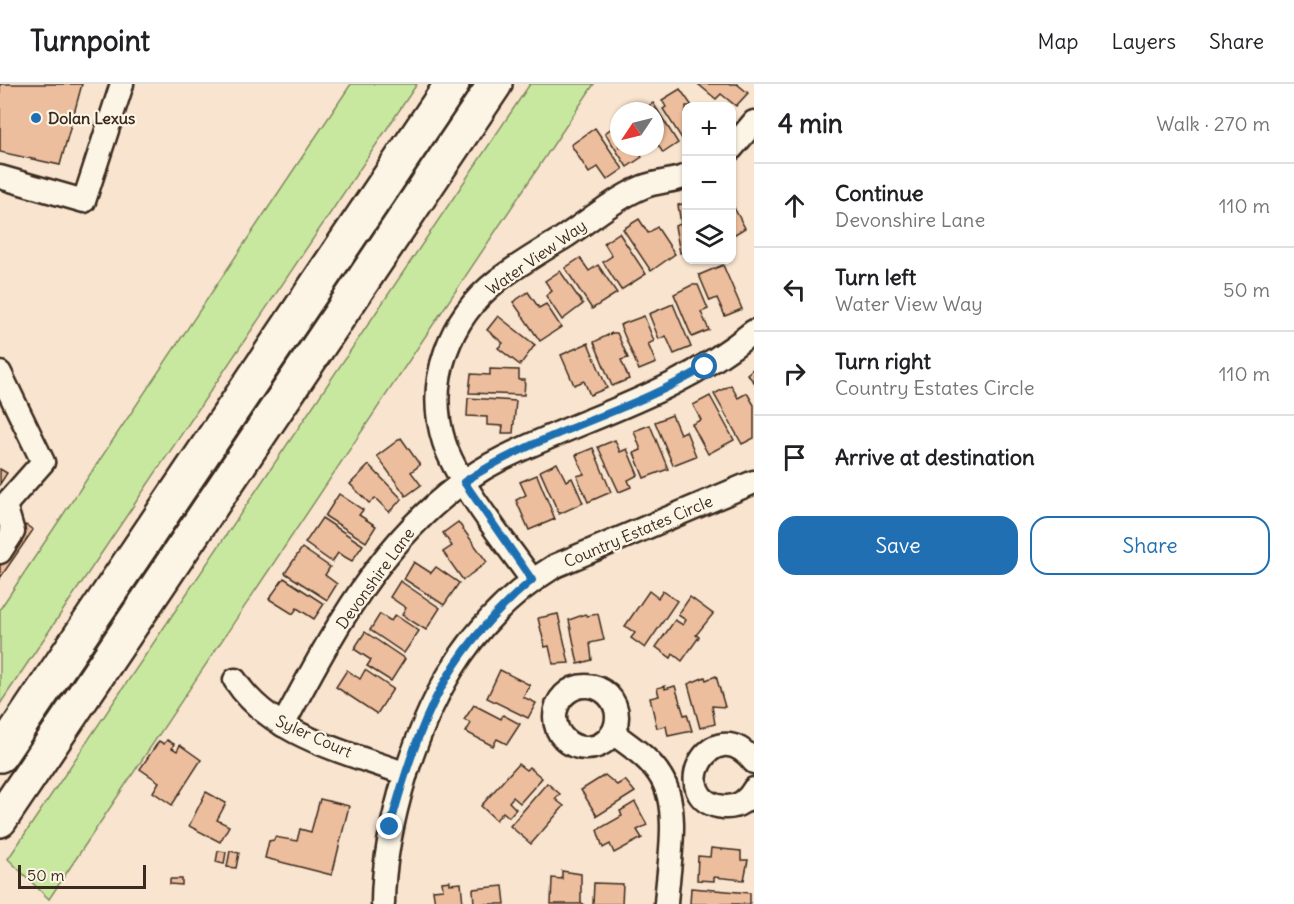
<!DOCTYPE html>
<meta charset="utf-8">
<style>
:root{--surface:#fff;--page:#f6f6f6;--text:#202124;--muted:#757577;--line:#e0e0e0;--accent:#1f6fb2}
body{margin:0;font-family:Delius,sans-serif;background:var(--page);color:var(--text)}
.controls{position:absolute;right:18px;top:18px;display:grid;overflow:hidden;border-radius:12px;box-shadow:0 2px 4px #0004}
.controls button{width:54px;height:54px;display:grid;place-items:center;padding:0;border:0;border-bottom:2px solid var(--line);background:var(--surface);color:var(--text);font:30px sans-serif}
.compass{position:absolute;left:610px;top:18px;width:54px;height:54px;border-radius:50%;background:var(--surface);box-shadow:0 2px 4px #0004;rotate:235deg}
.scale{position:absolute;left:18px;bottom:15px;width:128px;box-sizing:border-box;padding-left:6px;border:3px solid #3b2a1e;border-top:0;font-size:16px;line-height:21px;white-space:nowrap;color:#3b2a1e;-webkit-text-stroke:4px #fcf5e5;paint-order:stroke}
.stop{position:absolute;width:18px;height:18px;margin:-14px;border:4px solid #1f6fb2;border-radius:50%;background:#fff}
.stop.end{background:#1f6fb2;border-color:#fff;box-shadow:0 2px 6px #0008}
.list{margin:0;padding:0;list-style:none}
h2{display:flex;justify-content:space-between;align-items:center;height:78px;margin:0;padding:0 24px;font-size:26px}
h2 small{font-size:20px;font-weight:400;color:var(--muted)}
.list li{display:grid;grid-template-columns:39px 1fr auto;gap:18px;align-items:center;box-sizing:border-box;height:84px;padding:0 24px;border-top:2px solid var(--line)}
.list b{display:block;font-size:22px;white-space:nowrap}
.list p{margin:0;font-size:20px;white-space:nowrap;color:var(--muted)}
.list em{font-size:20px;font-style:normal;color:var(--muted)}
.actions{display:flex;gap:12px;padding:18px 24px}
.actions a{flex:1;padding:14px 0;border:2px solid var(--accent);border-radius:18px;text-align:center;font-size:21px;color:var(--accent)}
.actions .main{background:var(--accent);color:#fff}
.icon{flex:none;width:33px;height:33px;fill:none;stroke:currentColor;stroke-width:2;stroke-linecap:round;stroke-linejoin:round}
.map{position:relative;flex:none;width:754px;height:820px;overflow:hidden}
header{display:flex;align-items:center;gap:36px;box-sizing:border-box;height:84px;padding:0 30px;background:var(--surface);border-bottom:2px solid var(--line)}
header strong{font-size:28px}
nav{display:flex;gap:33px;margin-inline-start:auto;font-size:21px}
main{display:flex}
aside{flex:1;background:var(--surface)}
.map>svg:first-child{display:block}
.green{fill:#c8e8a0;stroke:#82895f;stroke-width:1.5}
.building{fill:#edbe9d;stroke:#3b2a1e;stroke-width:1.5}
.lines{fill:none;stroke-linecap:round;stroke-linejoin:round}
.minor-casing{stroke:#3b2a1e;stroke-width:27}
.highway-casing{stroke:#3b2a1e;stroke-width:38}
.minor{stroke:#fcf5e5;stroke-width:22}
.highway{stroke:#fcf5e5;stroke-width:33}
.route{stroke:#1f6fb2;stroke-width:8}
.poi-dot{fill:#1f6fb2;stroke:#fcf5e5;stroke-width:2}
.labels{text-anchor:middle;stroke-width:4.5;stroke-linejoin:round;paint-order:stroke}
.poi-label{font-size:16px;font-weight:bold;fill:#3b2a1e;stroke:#fcf5e5;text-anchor:start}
.street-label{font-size:16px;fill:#3b2a1e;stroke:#fcf5e5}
</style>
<header>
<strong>Turnpoint</strong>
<nav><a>Map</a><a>Layers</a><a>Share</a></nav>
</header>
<main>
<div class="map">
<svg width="754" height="820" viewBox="0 0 754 820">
<rect width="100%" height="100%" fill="#f8e4cf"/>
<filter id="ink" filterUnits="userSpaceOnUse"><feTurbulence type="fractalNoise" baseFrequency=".0167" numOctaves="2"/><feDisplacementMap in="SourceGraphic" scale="12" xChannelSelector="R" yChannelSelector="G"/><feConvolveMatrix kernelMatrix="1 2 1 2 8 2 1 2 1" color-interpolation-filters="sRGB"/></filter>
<g filter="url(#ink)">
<g class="green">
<polygon points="351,0 417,0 0,620 0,525"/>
<polygon points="530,0 594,0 49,815 8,775"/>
</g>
<g class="building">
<polygon points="0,0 82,0 60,81 0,68"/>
<polygon points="698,0 737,0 748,9 736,22 721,10 716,15"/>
<polygon points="680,5 692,22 686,22 686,61 663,25 666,23 662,16"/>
<polygon points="653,19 678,59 663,69 655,56 655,27 641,27"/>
<polygon points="619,39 619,63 635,63 642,73 627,83 605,49"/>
<polygon points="595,44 623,85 607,96 598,83 589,89 571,61"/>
<polygon points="686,119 686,167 680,169 675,142 681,140 678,121"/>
<polygon points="732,120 745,144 732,152"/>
<polygon points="639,135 648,149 657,143 675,170 651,187 623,145"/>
<polygon points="619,149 646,190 621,206 603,178 612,172 604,159"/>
<polygon points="580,174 589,187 598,181 617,209 592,225 565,184"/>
<polygon points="723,181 742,225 725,232 717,214 710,217 699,191"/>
<polygon points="560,187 583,220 562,236 546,212 552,207 545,197"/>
<polygon points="692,201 698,201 708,225 701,228 709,246 692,253 674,210"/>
<polygon points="528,208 539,224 546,220 561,243 540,257 513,218"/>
<polygon points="673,220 691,263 674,270 666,252 659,255 649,230"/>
<polygon points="498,232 535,261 520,281 498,264 503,259 487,246"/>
<polygon points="644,232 654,257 648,260 656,279 639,286 620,241"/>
<polygon points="612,249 617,249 628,274 621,276 629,295 612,302 594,258"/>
<polygon points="588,259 607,304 590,311 584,297 574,301 561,271"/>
<polygon points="754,284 754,298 747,290"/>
<polygon points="490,285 519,286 519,296 525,296 524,311 469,309 471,290 490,291"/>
<polygon points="731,301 738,314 747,309 754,321 754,354 742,360 714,310"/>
<polygon points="710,312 734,356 708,370 692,340 701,336 693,321"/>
<polygon points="468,314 516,317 513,349 502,349 503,342 487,341 487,333 467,332"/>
<polygon points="672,331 680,350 686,347 696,372 673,381 655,338"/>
<polygon points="650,341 668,385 644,394 634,369 641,366 634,347"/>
<polygon points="401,354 420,381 411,388 421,401 406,412 377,372"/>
<polygon points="615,356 620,368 627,365 638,391 628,396 631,403 619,408 598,363"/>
<polygon points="593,364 611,408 588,418 577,392 584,390 576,371"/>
<polygon points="557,379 566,397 572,394 583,419 559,430 540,387"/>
<polygon points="369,381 402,415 389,428 375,414 369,419 350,400"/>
<polygon points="0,385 7,389 0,400"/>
<polygon points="537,391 555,435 529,446 516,416 526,411 520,398"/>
<polygon points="339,410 363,426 359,431 376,442 366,458 325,432"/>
<polygon points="322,434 363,461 352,477 338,469 332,478 305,459"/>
<polygon points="458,438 487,478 463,496 443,468 452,462 443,449"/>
<polygon points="26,441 33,446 0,494 0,480"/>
<polygon points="302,464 330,483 325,491 337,500 327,516 285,489"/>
<polygon points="414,478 431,489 436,483 459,499 444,521 404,495"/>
<polygon points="284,494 324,520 314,535 297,524 293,530 269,515"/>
<polygon points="400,497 440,524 426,546 402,531 406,524 390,513"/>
<polygon points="649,507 658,514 663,507 677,517 645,564 631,554 635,549 625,542"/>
<polygon points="690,513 713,530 696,551 699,553 682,577 673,570 671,574 656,563 675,536 683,541 686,536 678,531"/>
<polygon points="380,530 391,537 395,531 419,547 404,569 370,546"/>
<polygon points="558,530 569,579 553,580 549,562 545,563 538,534"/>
<polygon points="585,530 587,532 598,530 604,556 590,559 592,576 578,580 569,536"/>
<polygon points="365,548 405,575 391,597 367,582 371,576 354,565"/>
<polygon points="347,586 360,595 365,586 393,605 377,630 336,603"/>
<polygon points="500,586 530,601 523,613 536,619 528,634 487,614"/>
<polygon points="716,592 725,623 712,622 715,640 700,644 688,600 705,593 706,596"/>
<polygon points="665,602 665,605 675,602 684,631 687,630 692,647 668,652 666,642 657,644 650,614 659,612 657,604"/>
<polygon points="474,621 501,635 503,631 520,640 507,660 497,655 493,662 466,648 471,639 464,636"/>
<polygon points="167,656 174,660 172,664 177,667 180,661 201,676 172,721 153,708 159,698 140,685 159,657 164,660"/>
<polygon points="518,680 526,686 529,683 542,694 520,719 513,713 509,718 516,725 509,733 503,728 496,736 481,722"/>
<polygon points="605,691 617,701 625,696 635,708 597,732 581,706"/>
<polygon points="547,699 560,710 555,715 564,722 531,760 510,742"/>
<polygon points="206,708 226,719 217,736 229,742 220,758 189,742"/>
<polygon points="320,715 349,722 332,791 265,774 269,757 274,756 275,753 297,757 300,745 311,748"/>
<polygon points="635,718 647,741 637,746 642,754 614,769 610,760 603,764 597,746 622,732 620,727"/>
<polygon points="711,764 741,767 741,776 748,776 744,796 714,793 714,797 697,796 698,772 710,773"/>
<polygon points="218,767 226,768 224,780 216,778"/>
<polygon points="230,767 239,769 236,784 227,783"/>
<polygon points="562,787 581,790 581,819 584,820 551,820 552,794 562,795"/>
<polygon points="170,795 182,795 182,801 170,800"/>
<polygon points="450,797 450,800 461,799 463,820 435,820 433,806 443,805 442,798"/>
<polygon points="594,799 623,800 622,820 593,820"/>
<polygon points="503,802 505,820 474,820 473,805"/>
<polygon points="691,804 750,809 750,820 690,820"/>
</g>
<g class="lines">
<defs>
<g id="minor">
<polyline points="732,64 754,38"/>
<polyline points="0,93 84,117 122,0"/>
<polyline points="0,289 43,378 5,421 0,423"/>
<polyline points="0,468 13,448 5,421"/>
<path d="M532,496C506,459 457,399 444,358C425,298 449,234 498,196C519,180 543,166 566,152C590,136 616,114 643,103C657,97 672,98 686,92"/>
<path d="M235,596C271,652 347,668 406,690"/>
<circle cx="586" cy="633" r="31"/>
<path d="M283,641C337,540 396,427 503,374C591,331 675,312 754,247"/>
<path d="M613,649C630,662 650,674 661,693C681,725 668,783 666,820"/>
<path d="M754,678C711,623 664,717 724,723C738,724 748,716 754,705"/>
<path d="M383,820C383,775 393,732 406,689C434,602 475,531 555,482L754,398"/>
</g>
<g id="highway">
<polyline points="0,671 452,0"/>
<polyline points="0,736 495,0"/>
</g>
</defs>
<use href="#minor" class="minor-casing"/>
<use href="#highway" class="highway-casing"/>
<use href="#minor" class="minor"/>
<use href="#highway" class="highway"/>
</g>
</g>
<g class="lines" filter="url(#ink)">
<path class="route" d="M390,743C419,637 446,568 532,496L464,398C539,348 629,329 705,283"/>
</g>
<circle class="poi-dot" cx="36" cy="34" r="6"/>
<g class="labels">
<g class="poi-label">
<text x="48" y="40">Dolan Lexus</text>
</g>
<g class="street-label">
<text transform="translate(536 173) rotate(-35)" y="6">Water View Way</text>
<text transform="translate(638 447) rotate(-23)" y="6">Country Estates Circle</text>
<text transform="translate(375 494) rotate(-54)" y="6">Devonshire Lane</text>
<text transform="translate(314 652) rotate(24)" y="6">Syler Court</text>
</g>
</g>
</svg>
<div class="controls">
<button>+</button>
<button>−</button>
<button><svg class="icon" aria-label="layers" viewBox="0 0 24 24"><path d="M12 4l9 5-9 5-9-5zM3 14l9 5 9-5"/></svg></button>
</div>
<svg class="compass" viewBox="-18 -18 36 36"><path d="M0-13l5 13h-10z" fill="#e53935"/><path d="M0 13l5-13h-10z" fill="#757577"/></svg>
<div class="scale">50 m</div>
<div class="stop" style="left:705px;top:283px"></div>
<div class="stop end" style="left:390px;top:743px"></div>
</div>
<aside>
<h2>4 min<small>Walk · 270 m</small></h2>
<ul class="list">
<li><svg class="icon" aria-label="ahead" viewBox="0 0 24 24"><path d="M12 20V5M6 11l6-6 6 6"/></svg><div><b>Continue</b><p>Devonshire Lane</p></div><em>110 m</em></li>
<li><svg class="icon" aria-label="left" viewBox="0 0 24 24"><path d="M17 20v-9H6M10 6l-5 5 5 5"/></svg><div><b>Turn left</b><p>Water View Way</p></div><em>50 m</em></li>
<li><svg class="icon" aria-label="right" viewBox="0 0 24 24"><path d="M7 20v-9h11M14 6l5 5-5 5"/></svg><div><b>Turn right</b><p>Country Estates Circle</p></div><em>110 m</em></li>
<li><svg class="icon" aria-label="arrive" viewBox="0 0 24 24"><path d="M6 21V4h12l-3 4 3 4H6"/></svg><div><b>Arrive at destination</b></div></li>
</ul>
<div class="actions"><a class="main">Save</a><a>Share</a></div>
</aside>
</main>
